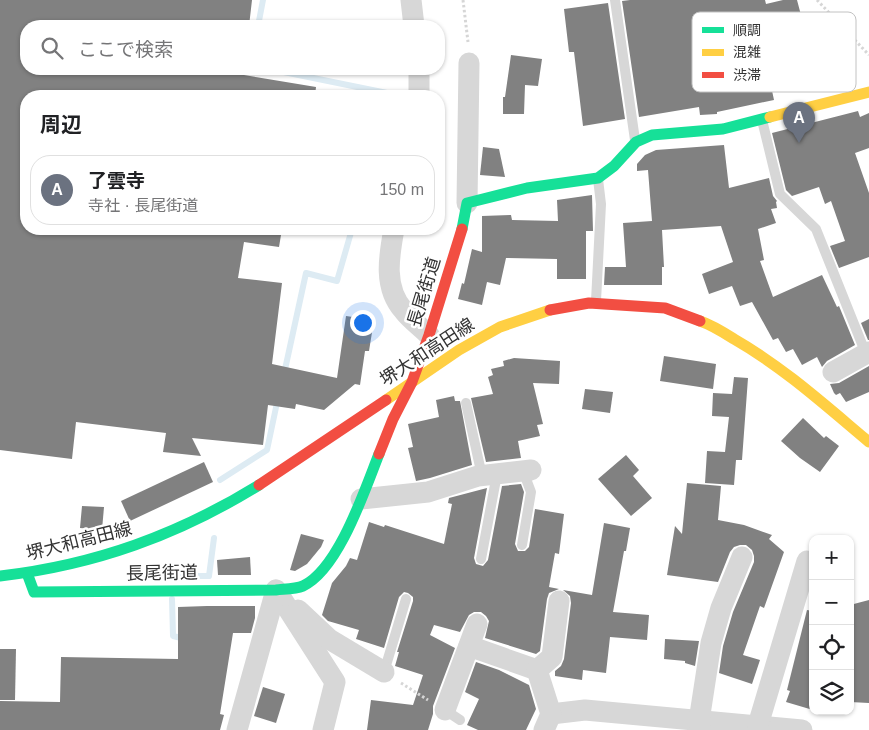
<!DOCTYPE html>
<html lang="ja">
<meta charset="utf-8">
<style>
:root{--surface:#fff;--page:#f6f6f6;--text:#202124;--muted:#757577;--line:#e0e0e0;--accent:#7a7a7a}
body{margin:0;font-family:Arial,"Noto Sans JP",sans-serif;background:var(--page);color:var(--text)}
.controls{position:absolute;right:15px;bottom:15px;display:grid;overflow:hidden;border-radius:10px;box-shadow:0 1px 4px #0004}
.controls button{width:45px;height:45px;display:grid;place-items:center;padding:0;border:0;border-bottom:1px solid var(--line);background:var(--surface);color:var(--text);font:25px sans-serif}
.you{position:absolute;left:362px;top:322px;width:18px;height:18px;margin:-12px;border:4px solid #fff;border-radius:50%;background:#1a73e8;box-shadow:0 0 0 8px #1a73e833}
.badge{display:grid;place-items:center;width:32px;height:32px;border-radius:50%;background:var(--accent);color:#fff;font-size:16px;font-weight:700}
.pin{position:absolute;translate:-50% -41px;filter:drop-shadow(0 1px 2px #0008)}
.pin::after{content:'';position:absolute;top:26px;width:18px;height:15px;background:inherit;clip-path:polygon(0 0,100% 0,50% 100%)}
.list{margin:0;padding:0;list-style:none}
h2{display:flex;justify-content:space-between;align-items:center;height:65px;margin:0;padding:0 20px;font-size:21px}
h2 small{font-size:16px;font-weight:400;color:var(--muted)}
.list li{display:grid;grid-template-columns:32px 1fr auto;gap:15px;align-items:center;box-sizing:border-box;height:70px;margin:0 10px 10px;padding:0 10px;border:1px solid var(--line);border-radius:20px}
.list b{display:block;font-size:19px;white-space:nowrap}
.list p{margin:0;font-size:16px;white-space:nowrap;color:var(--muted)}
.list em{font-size:16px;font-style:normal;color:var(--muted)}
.icon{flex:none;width:28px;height:28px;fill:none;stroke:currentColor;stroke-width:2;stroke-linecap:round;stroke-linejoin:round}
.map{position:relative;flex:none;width:869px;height:730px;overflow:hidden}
.search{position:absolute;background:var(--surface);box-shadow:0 1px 4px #0004;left:20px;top:20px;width:425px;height:55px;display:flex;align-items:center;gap:12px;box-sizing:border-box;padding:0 18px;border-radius:20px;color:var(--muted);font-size:19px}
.panel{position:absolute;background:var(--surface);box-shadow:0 1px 4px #0004;left:20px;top:90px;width:425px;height:145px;border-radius:20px}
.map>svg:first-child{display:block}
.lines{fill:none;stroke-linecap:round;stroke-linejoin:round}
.stream{stroke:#ddebf3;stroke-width:6}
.building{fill:#818181}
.path{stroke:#d6d6d6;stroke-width:3;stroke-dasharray:2.5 2.5;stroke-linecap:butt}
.lane{stroke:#d7d7d7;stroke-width:10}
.street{stroke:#d7d7d7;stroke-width:21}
.fast{stroke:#16e098;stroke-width:11}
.slow{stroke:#ffcf43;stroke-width:11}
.jam{stroke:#f24e42;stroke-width:11}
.labels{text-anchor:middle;stroke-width:5;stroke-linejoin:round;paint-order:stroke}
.street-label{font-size:18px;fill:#333;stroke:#fff}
.key{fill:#fff;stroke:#c2c2c2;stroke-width:1}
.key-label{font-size:14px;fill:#333}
</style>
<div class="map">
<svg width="869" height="730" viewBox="0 0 869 730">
<rect width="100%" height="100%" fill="#fff"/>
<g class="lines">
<g class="stream">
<polyline points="258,26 263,0"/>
<polyline points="269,69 387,93 387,96"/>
<polyline points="284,374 306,273 337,281 352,229"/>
<polyline points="220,480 267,450 278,398"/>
<polyline points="171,576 209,576 214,538"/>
<polyline points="172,599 173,636 185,639"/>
</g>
</g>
<g class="building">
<polygon points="0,0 252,0 249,26 26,26 26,69 244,69 244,75 316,87 315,96 26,96 26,229 282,229 279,247 244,242 238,278 282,283 272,364 337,378 346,316 374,320 369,351 365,351 360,385 355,384 324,410 296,404 295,409 268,405 263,445 192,438 201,456 163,452 166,433 76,422 72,459 0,450"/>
<polygon points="630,0 765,0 766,4 783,0 797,0 806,34 816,27 841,60 848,81 819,89 808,55 767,67 774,100 717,112 717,114 700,115 699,107 639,117 622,1"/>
<polygon points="608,3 625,119 583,126 574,52 569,52 564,9"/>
<polygon points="511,55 542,59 538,86 525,85 524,114 503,114 503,97 505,97"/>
<polygon points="858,111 860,117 869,113 869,148 855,153 869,193 869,257 839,268 830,246 845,241 831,201 825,204 819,187 792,196 786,190 772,133"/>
<polygon points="724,145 729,188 769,178 773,196 777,201 776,202 777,208 771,209 776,223 758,229 764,260 760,261 773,297 822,275 837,307 839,306 855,345 827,361 822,367 817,357 802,365 793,349 786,352 778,338 773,340 752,302 740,306 732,286 709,294 702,274 733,262 721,226 662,230 664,267 662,267 662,285 604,285 605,267 626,267 623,223 652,221 648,170 637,171 637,164 645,155 656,150"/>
<polygon points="483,147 499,149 505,177 480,175"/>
<polygon points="592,195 593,231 586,231 586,279 557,279 557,259 506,258 500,285 487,282 482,305 458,299 462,283 464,284 472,249 482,252 482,216 511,215 512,220 558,221 557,200"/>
<polygon points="869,319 869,340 868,340 861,323"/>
<polygon points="664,356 716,364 713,389 660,381"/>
<polygon points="514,358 560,361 559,384 533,383 543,424 537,425 540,436 518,441 521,458 486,462 471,398 493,394 488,377 493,375 491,369 504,366 503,361"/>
<polygon points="869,366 869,392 846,402 840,393 836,395 834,393 830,384 839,383"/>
<polygon points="734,377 748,378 742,460 736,460 734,485 705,483 707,451 725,452 729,417 712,416 713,393 732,394"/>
<polygon points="585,389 613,392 610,413 582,409"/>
<polygon points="454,396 455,401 460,401 472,465 430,478 416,481 408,448 413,447 408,424 439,417 436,400"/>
<polygon points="803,418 824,438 826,436 839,446 820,472 800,458 781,441"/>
<polygon points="626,455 639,470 633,476 652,498 631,516 598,479"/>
<polygon points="204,462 213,482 130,521 121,501"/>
<polygon points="687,483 721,486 718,520 744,525 772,535 769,539 784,552 764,608 760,606 743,655 760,660 752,684 719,673 723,646 733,612 754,562 754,556 752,550 746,545 740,545 734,547 730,552 718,582 667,575 675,526 682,534"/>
<polygon points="521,484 524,492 515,544 518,551 525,551 529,547 535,509 564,514 559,554 555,553 549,587 559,589 549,593 547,599 540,651 536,654 485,638 489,621 486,616 481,612 474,612 469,615 460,632 434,625 430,635 455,648 433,706 433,714 428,730 367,730 371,700 413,705 423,675 395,666 399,652 397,652 413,601 413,597 408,593 404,592 399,597 384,648 356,639 359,630 328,621 322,615 332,583 346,566 350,558 357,560 369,522 384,527 385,525 444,544 452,504 448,503 449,498 487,488 474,558 476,564 483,566 488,560 502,486"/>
<polygon points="82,506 104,507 102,530 80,528"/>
<polygon points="604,523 630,528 626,551 624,551 613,612 649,615 647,640 610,637 606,673 583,670 582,680 555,676 555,671 561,666 564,659 571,603 570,596 563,590 592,595"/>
<polygon points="301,534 324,540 321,547 307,564 295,571 290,570"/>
<polygon points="250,557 251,575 218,575 217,560"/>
<polygon points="869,600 869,703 850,702 850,605"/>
<polygon points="207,606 255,606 255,618 251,633 233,633 220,714 224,715 220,730 0,730 0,701 60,702 61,657 178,659 178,607"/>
<polygon points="807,610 813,611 813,710 786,702 790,691 787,690"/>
<polygon points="665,639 699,641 695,666 685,663 685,661 664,659"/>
<polygon points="0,649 16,649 15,700 0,700"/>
<polygon points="476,662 499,670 529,685 536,709 526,730 478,730 467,725 479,699 465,692"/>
<polygon points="263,687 285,694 276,723 254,716"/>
</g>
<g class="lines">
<g class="path">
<polyline points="463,0 468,42"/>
<polyline points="817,0 869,55"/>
<polyline points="401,683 428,700"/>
</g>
<g class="lane">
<polyline points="615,0 635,140"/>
<polyline points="762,120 780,194 816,229 866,354"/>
<polyline points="596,301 601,204 598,179"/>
<polyline points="466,403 482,476"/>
<polyline points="522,545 531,492 523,471"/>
<polyline points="481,559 497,474"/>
<polyline points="384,672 406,599"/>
<polyline points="445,710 460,720"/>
</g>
<g class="street">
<polyline points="411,0 414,26"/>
<polyline points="419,96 419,69"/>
<polyline points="467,203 469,63"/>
<path d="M394,229C389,256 383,288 404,311C411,320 421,327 429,335"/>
<polyline points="833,372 869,352"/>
<polyline points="361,499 428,492 478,476 531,470"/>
<polyline points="276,590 335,682 323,730"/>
<polyline points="298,610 329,639 384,672"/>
<polyline points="469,646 537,670"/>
<polyline points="445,710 477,624"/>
<polyline points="551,714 585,710 802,730"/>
<polyline points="758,725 807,561"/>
<polyline points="237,730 276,590"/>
<polyline points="544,730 551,714 537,670 552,657 559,601"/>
<polyline points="700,730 699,721 711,643 721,608 742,557"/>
</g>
<g class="fast">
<polyline points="462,229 467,203 527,188 598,178 614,166 636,142 652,135 723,129 770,117"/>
<path d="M27,573L34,592L276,590C284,589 295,589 303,586C339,569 365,489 379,454"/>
<path d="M0,576C95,565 178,535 259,485"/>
</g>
<g class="slow">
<polyline points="770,117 869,92"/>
<path d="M700,321C712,325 723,332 734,339C783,367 826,406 869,442"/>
<polyline points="386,400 459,350 500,327 550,310"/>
</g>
<g class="jam">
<polyline points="550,310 589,303 665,308 700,321"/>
<polyline points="379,454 393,419 412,382 429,335 462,229"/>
<polyline points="259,485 386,400"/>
</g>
</g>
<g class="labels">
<g class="street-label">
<text transform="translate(424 292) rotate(-73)" y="6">長尾街道</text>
<text transform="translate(427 352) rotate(-33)" y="6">堺大和高田線</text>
<text transform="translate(79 541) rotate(-14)" y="6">堺大和高田線</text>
<text transform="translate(162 573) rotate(-1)" y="6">長尾街道</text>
</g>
</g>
<rect x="692" y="12" width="164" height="80" rx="8" class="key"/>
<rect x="702" y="27" width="22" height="6" fill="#16e098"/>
<rect x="702" y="49" width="22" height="7" fill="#ffcf43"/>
<rect x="702" y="72" width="22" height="6" fill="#f24e42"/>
<g class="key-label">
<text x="733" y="35">順調</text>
<text x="733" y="57">混雑</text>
<text x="733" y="80">渋滞</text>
</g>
</svg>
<div class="controls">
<button>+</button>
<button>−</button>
<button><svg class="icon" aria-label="locate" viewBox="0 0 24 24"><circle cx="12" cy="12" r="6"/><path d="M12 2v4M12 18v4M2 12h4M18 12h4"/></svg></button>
<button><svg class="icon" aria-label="layers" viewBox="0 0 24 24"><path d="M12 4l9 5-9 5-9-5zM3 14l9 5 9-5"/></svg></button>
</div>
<div class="you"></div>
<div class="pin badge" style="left:799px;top:143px;background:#6b7280">A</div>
<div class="search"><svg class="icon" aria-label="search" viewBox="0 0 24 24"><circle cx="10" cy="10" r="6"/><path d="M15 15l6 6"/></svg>ここで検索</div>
<section class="panel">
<h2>周辺<small></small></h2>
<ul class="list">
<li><span class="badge" style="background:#6b7280">A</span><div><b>了雲寺</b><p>寺社 · 長尾街道</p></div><em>150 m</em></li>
</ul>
</section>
</div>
